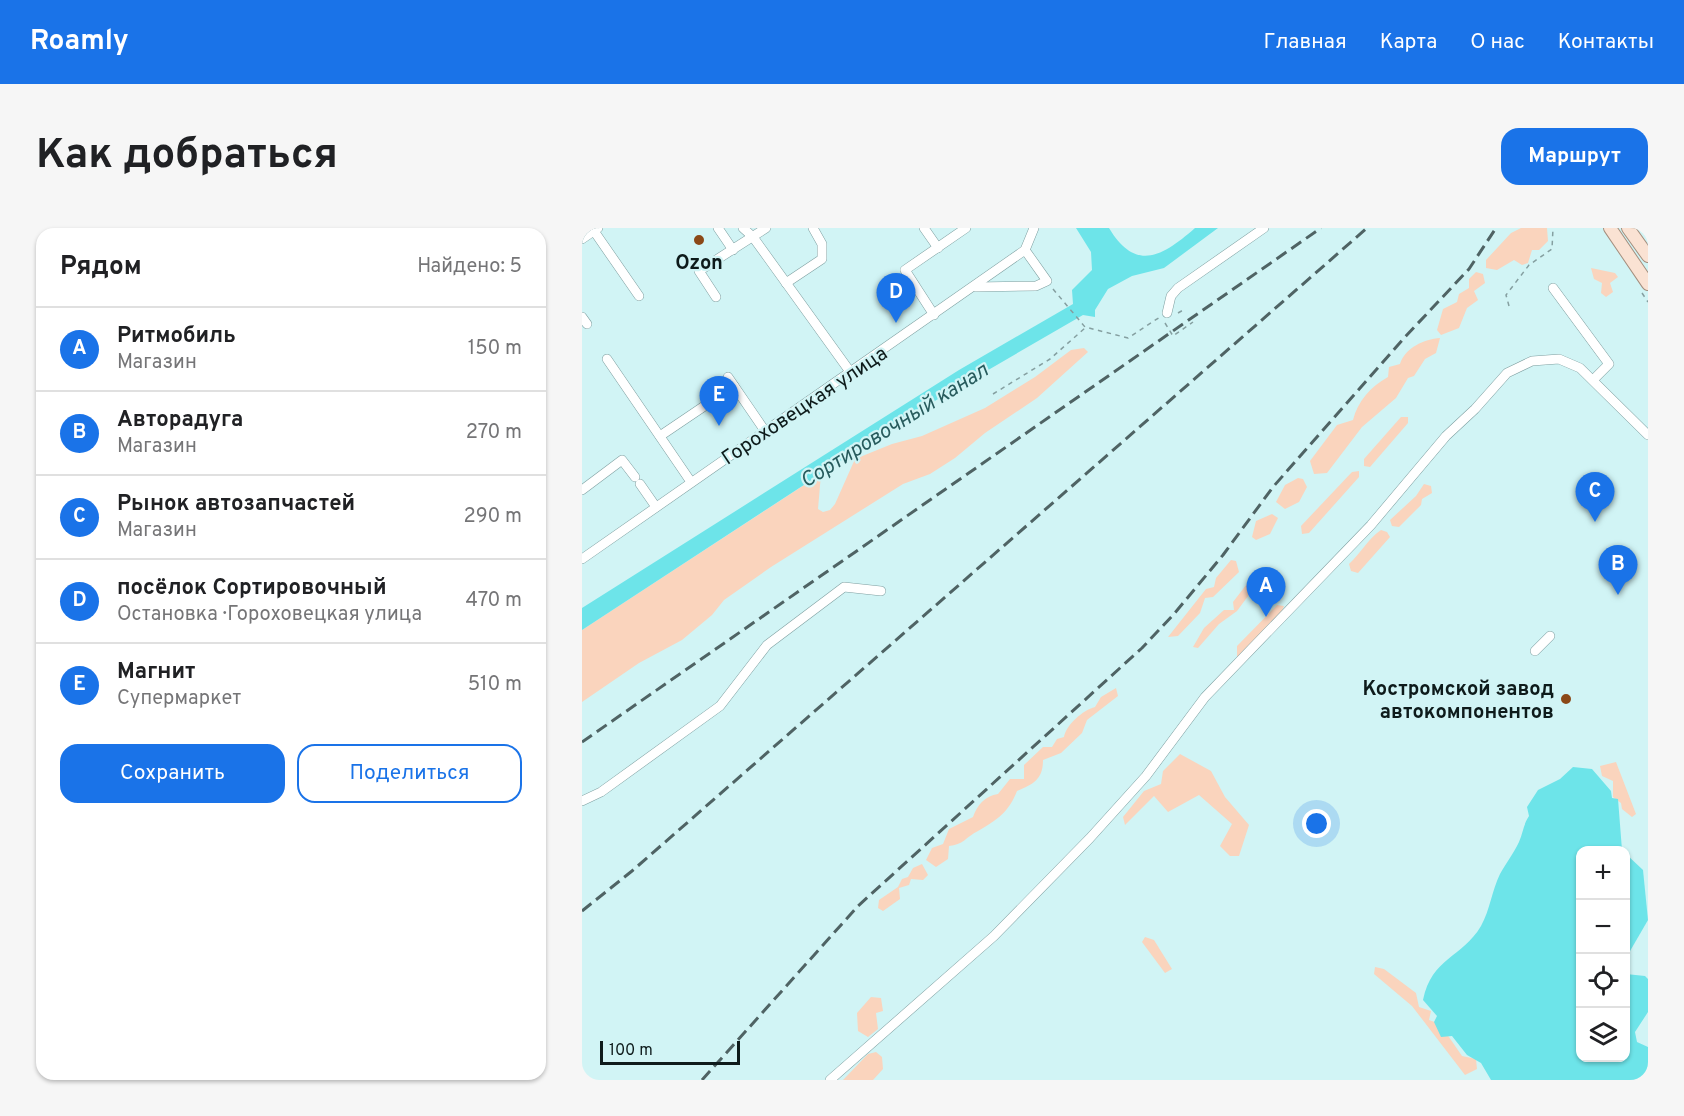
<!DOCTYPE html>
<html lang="ru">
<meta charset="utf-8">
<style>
:root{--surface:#fff;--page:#f6f6f6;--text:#202124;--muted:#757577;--line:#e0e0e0;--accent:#1a73e8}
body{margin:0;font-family:Overpass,sans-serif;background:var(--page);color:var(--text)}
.controls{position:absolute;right:18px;bottom:18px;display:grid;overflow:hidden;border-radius:12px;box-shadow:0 2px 4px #0004}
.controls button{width:54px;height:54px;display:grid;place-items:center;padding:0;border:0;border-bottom:2px solid var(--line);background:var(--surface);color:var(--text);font:30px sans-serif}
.scale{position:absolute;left:18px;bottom:15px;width:140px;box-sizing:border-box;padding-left:6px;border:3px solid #0e1b1b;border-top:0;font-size:16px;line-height:21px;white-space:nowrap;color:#0e1b1b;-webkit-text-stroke:4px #d1f4f5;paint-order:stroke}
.you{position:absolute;left:735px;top:596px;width:21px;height:21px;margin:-15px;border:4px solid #fff;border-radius:50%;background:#1a73e8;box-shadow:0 0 0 9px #1a73e833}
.badge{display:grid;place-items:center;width:39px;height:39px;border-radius:50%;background:var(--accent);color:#fff;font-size:20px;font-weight:700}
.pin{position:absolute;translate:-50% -50px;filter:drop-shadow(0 2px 3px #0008)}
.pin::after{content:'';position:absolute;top:32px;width:21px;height:18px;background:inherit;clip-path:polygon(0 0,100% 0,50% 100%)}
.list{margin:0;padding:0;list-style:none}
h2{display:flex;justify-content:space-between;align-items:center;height:78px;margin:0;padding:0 24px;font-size:26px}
h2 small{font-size:20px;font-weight:400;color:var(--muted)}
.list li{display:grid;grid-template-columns:39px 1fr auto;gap:18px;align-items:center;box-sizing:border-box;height:84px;padding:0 24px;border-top:2px solid var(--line)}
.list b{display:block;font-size:22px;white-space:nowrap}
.list p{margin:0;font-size:20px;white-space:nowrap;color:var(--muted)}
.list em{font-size:20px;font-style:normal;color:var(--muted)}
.actions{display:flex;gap:12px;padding:18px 24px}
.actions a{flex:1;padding:14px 0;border:2px solid var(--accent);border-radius:18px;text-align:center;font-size:21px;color:var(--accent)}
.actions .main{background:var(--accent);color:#fff}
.icon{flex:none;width:33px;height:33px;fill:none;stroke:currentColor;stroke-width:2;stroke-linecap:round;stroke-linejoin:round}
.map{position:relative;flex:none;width:1066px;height:852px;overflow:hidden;border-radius:18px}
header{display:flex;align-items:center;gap:36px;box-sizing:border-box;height:84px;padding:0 30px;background:var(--accent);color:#fff}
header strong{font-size:28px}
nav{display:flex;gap:33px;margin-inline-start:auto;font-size:21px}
.intro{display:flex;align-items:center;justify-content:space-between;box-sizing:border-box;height:144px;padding:0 36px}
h1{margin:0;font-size:42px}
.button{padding:15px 27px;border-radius:18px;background:var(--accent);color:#fff;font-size:21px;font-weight:700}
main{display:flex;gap:36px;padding:0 36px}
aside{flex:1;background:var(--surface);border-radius:18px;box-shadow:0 2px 4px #0004}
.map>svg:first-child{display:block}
.green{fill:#fad4bd}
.water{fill:#6de4e9}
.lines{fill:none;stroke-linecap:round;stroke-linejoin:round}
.minor-casing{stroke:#7e9fa0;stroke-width:10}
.major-casing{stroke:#a58f7f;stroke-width:14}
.path{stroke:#859fa0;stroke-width:1.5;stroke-dasharray:4.5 4.5;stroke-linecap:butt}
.minor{stroke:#fff;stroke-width:9}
.major{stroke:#fae2d3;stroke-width:12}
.rail{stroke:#4f6364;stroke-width:3;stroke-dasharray:12 6;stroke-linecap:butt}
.poi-dot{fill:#8b4817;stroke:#d1f4f5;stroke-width:2}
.labels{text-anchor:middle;stroke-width:4.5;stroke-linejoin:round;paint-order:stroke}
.poi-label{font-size:20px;font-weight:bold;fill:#0e1b1b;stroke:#d1f4f5}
.street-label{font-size:20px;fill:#0e1b1b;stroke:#d1f4f5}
.water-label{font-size:21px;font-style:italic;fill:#275b5d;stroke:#d1f4f5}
</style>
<header>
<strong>Roamly</strong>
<nav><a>Главная</a><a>Карта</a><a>О нас</a><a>Контакты</a></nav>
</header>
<div class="intro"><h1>Как добраться</h1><a class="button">Маршрут</a></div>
<main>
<aside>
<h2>Рядом<small>Найдено: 5</small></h2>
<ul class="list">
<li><span class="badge">A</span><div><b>Ритмобиль</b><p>Магазин</p></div><em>150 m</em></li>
<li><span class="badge">B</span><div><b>Авторадуга</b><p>Магазин</p></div><em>270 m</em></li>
<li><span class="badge">C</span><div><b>Рынок автозапчастей</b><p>Магазин</p></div><em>290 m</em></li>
<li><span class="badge">D</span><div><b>посёлок Сортировочный</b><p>Остановка · Гороховецкая улица</p></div><em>470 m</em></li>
<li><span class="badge">E</span><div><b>Магнит</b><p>Супермаркет</p></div><em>510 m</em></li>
</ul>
<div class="actions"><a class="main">Сохранить</a><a>Поделиться</a></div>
</aside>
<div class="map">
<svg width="1066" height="852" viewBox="0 0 1066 852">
<rect width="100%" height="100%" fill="#d1f4f5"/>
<g class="green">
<polygon points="939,0 965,0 966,13 957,22 950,22 946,35 940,37 932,32 915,42 904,40 904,32 929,5"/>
<polygon points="1009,40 1033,45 1036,49 1028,55 1031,64 1024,69 1019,65 1020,55 1012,51"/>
<polygon points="894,44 901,46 903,55 892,63 896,72 885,80 877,100 859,107 855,102 861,81 875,74 877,66 887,60 887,51"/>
<path d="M858,110L854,125L843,131L832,148L826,150L814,170L780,199L745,245L732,246L728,233L755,197L771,192C776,173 788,159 806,149L807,139L818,136C823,120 842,111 858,110Z"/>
<polygon points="502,120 506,124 455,170 403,205 373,230 348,246 321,256 189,339 142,372 130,387 100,412 57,435 0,474 0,402 239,246 236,281 241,284 248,282 253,276 273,231 310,216 340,208 403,180 453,149 489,122"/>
<polygon points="819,189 826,189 826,195 788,239 782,238 782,231"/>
<polygon points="777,243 777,249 727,305 720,306 719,298 770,244"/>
<polygon points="716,250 721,251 725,259 717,274 703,281 694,274 703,257"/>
<polygon points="842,256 849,258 850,265 840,271 839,277 817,299 810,298 808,292 834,268"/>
<polygon points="690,286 696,290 688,306 674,312 670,309 674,293"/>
<path d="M799,302L805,304L808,309L776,345L769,343L767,336C779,325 786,311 799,302Z"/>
<polygon points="649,332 654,333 657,344 631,369 623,370 618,385 596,408 586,409 624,361 632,359 634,350"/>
<polygon points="675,350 675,356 655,383 637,396 616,420 611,419 622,400 642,382 652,382 651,374 668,352"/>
<polygon points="695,377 702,378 700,383 660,428 655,429 655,418"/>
<path d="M534,460L536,468L505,492L500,505L479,525L461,532C461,551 452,556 435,563C427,584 415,592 396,603C384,609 381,617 367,618L366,631L354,639L344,632L350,620L361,616L367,601L391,589C395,577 403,568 416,566L428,551H442V537L461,519H470L475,511L482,509C484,497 501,482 513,479L519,469Z"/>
<polygon points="598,526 629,543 643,569 667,597 657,628 648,628 638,618 650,596 617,567 586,584 572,568 543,597 541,589 562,563 579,556 581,543"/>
<polygon points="1034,534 1054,586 1050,589 1040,581 1039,575 1031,569 1031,553 1020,548 1018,538"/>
<polygon points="340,636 346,647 341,652 329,651 327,657 317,660 318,671 301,683 296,680 297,672 316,659 320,651 326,649 331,640"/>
<polygon points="563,709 572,712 590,741 583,745 560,714"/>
<polygon points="793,739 802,741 834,765 837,779 849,783 847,792 858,796 880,828 894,831 895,841 883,847 830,778 792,746"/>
<polygon points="289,769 299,770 301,783 294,785 296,801 286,809 276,803 275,785"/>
<polygon points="294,824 300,829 301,841 291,852 261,852 286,826"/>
</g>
<g class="water">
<path d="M494,0H527C554,45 581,28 613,0H636L582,40L550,48L526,61L513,82V89L501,87L332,185L0,402V380L377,142L491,76L490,62L510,42L509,24Z"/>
<path d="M991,539L1010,541L1029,563L1030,570L1036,571L1040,622H999V830H1044V746L1063,748L1066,751V784L1053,804L1055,814L1066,819V852H909L899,835L885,827L870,808L859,809L852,794L855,788L841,772C850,729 880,730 899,698C908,682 910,662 918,646C924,635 932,625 937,614C941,605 941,597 947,588L945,579L956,562L978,551Z"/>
<polygon points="1044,626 1061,642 1066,692 1044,730"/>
</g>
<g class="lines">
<defs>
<g id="minor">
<polyline points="136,0 151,22"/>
<polyline points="161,0 171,9 269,145"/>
<polyline points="342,0 356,20"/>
<polyline points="12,3 57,68"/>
<polyline points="0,11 16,0"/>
<polyline points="204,55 240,31 240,16 231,0"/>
<polyline points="394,59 454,58 465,53 443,22"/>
<polyline points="971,60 1027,136 1012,151"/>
<polyline points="134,69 117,43 184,0"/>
<polyline points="585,85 589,68 596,60 682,0"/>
<polyline points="352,87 323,42 384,0"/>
<polyline points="0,89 5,96"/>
<polyline points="25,131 109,254"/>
<polyline points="146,149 183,203"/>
<polyline points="78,208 152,158"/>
<polyline points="58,256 74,279"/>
<polyline points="0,262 40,232 53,249"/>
<polyline points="0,331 443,22 452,0"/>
<polyline points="953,423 968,408"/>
<polyline points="0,573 19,564 138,478 185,417 262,359 299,363"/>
<polyline points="248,852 412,708 508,610 564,548 623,469 789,297 864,208 893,181 925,145 950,133 977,131 998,140 1066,207"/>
</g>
<g id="major">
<polyline points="1028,0 1066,56"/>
<polyline points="1046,0 1066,28"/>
</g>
</defs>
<use href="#minor" class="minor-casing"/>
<use href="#major" class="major-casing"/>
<g class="path">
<polyline points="471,61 503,99 546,110 578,89"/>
<polyline points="1060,65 1066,74"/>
<polyline points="927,78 924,67 947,37 970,21 971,0"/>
<polyline points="596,85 603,81"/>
<polyline points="583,95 591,108 611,94"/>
<polyline points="411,166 468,131 503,100"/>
</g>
<use href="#minor" class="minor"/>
<use href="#major" class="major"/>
<g class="rail">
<polyline points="0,514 739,0"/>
<polyline points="0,683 50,643 785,0"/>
<polyline points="120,852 276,678 560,420 592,386 641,327 691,259 823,109 887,41 914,0"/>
</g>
</g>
<g class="poi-dot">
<circle cx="117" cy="12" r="6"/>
<circle cx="984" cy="471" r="6"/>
</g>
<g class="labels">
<g class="poi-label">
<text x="117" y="41">Ozon</text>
<text x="972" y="467" text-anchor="end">Костромской завод<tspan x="972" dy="23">автокомпонентов</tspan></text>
</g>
<g class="street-label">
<text transform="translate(222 177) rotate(-34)" y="7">Гороховецкая улица</text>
</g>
<g class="water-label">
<text transform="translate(312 197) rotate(-32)" y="7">Сортировочный канал</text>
</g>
</g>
</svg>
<div class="controls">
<button>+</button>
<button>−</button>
<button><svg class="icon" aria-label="locate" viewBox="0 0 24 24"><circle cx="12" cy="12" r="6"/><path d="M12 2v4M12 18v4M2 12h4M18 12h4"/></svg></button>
<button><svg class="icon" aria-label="layers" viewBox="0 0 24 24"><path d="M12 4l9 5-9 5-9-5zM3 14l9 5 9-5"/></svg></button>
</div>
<div class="scale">100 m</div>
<div class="you"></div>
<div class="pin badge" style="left:684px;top:389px">A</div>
<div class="pin badge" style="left:1036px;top:367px">B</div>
<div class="pin badge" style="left:1013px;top:294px">C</div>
<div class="pin badge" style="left:314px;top:95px">D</div>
<div class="pin badge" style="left:137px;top:198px">E</div>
</div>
</main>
